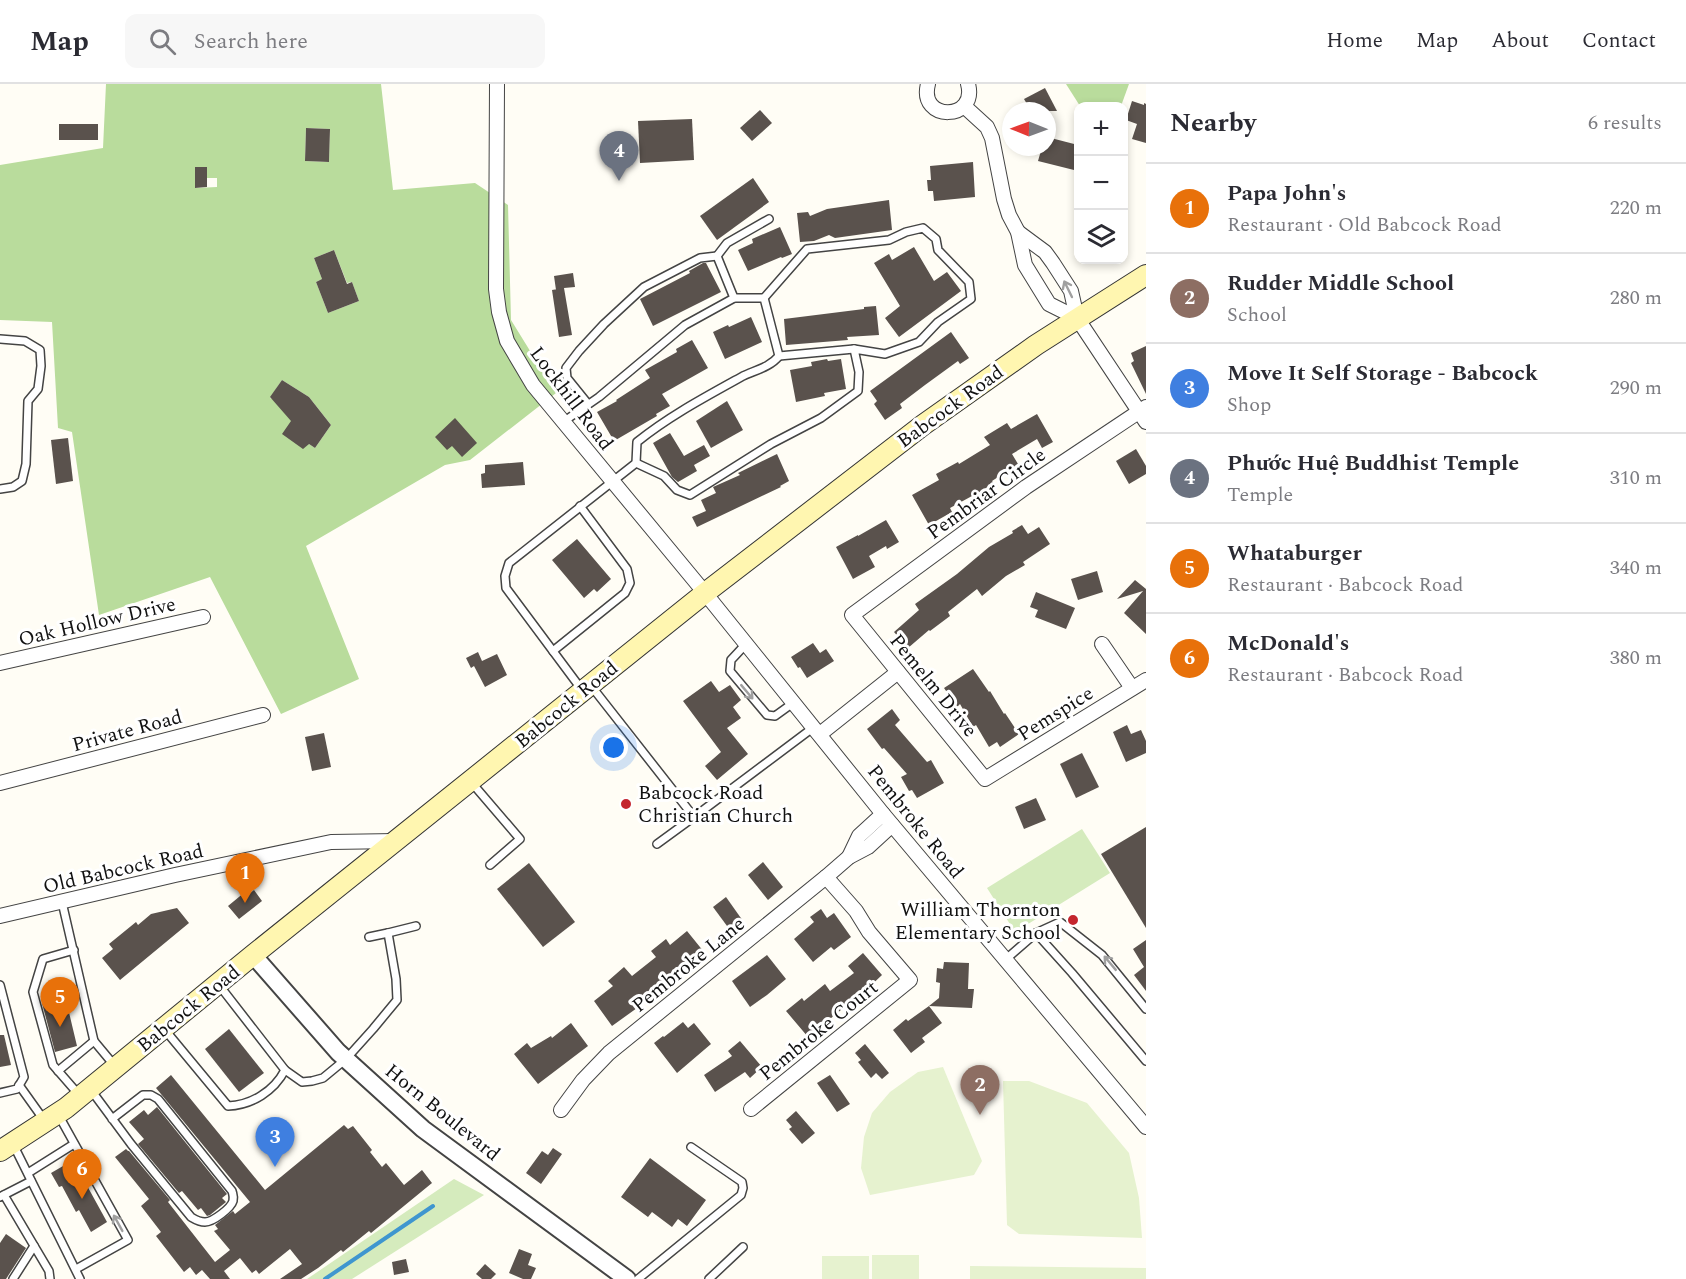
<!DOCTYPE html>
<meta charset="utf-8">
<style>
:root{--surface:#fff;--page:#f7f7f7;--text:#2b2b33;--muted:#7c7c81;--line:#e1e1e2;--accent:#c4262e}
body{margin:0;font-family:Spectral,serif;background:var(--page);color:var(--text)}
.controls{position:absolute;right:18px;top:18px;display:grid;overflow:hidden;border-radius:12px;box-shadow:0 3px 9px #0003}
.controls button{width:54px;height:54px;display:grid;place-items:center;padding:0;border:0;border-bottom:2px solid var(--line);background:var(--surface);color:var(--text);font:30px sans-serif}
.compass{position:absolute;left:1002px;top:18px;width:54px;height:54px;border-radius:50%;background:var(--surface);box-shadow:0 3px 9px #0003;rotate:271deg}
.you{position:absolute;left:614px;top:664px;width:21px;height:21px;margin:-15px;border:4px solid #fff;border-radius:50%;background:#1a73e8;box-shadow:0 0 0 9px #1a73e833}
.badge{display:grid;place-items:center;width:39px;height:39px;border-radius:50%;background:var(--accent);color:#fff;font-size:20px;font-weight:700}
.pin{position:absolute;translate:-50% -50px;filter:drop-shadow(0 2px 3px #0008)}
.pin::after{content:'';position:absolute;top:32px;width:21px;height:18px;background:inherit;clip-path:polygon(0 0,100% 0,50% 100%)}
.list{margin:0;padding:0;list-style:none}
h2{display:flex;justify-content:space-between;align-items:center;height:78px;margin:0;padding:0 24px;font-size:26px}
h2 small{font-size:20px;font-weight:400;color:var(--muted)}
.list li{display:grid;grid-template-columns:39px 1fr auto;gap:18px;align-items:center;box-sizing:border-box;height:90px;padding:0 24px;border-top:2px solid var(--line)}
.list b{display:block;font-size:22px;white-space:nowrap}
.list p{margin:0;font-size:20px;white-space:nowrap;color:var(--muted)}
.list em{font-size:20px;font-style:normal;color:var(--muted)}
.icon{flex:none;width:33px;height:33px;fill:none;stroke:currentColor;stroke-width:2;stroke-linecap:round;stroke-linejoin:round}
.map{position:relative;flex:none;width:1146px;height:1195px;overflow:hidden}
header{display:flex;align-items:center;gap:36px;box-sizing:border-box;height:84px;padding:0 30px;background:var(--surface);border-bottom:2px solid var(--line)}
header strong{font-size:28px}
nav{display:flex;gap:33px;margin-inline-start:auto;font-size:21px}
.search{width:420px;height:54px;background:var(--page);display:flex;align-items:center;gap:15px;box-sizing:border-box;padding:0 21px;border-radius:12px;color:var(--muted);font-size:22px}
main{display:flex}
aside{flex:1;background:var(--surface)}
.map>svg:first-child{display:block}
.green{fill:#d5ebbd}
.forest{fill:#b9dc9c;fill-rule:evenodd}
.pitch{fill:#e6f2cf}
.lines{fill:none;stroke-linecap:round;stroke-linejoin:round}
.stream{stroke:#3f96cf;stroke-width:4}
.building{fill:#5a524d}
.service-casing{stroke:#444;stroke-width:10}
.minor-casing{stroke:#444;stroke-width:16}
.tertiary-casing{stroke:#444;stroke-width:20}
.secondary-casing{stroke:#333;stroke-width:22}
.service{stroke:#fff;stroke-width:7}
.minor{stroke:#fff;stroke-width:14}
.tertiary{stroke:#fff;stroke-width:16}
.secondary{stroke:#fff6b0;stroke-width:20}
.oneway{stroke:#a0a0a0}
.poi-dot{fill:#c4262e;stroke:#fff;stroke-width:2}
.labels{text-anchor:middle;stroke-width:6;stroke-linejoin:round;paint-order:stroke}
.street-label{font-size:20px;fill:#111;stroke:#fff}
.poi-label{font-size:20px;fill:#111;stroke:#fff;text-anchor:start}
</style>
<header>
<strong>Map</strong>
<div class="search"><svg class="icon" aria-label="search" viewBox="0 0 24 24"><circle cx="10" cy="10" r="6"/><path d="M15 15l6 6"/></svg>Search here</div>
<nav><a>Home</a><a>Map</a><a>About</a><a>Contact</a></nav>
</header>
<main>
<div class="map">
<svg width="1146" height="1195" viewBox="0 0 1146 1195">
<rect width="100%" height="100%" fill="#fffdf5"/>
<g class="green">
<polygon points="1082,745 1110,789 1015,848 987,804"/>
<polygon points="454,1095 484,1111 352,1195 307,1195"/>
</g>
<g class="forest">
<path d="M106,0H381L393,106L475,99L508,121L511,236L556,309L470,376L445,381L306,462L359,595L281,630L210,493L99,531L72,348L58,344L52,238L0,236V81L103,64ZM306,44L330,45L329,78L305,77ZM195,83H207V94H217V103L196,104ZM334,166L347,199L352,198L359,217L328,229L316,198L322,195L314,174ZM282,296L309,313L331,341L315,364L309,360L299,327L270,314Z"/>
<polygon points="1066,0 1129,0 1121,22 1080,22"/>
</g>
<g class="pitch">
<polygon points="943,983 982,1077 974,1091 870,1111 861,1084 864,1053 872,1029 890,1008 918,988"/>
<polygon points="1003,997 1029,997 1087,1019 1129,1069 1139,1114 1142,1154 1019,1150 1007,1141"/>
<rect x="872" y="1171" width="47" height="24"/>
<rect x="822" y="1172" width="47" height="23"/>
<polygon points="970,1182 1146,1184 1146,1195 970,1195"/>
</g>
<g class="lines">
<polyline class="stream" points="325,1195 433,1122"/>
</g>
<g class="building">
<polygon points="1045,4 1057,27 1031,27 1024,15"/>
<polygon points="1132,17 1144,21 1144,19 1146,20 1146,59 1132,55 1137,40 1126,36"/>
<polygon points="760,26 772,39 752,57 740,44"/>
<polygon points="692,35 694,76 640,79 638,37"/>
<rect x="59" y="40" width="39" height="16"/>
<polygon points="306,44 330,45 329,78 305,77"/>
<polygon points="1047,53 1078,61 1078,87 1038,77 1042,63 1047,63"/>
<polygon points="973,78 975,113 934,117 933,107 928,107 927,96 931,96 930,82"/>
<polygon points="195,83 207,83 207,103 195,104"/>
<polygon points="753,94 769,118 717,156 700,132"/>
<polygon points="889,116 892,146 835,154 829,151 814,157 800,158 797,129 808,128 810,132 827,125"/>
<polygon points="780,143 792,170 782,174 781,173 748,187 738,166 753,159 752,155"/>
<polygon points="914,163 934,197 947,188 961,207 899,253 885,234 900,222 874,179 889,170 892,176"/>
<polygon points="334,166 347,200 352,198 359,217 328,229 316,198 322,195 314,174"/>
<polygon points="703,179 706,179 721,208 653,242 640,215 690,189 689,187"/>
<polygon points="573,189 575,203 564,204 572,251 559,253 552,206 558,205 556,206 554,192"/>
<polygon points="876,222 879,251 847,253 848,256 786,261 784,235 864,225 864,223"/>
<polygon points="751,233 762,258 725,275 713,248 728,241 729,243"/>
<polygon points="951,248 969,274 960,280 958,277 925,301 900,320 902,324 885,336 874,320 877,317 870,307"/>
<polygon points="692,256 708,284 662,310 670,322 656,330 657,332 614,357 597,328 617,317 616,316 650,294 645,286 677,268 676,265"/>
<polygon points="1146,262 1146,310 1131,279 1134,277 1131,269"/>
<polygon points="827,275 828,277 841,275 846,305 824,309 825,312 796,318 790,286 812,282 811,278"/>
<polygon points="282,296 309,313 331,341 315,364 309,360 303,365 282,350 291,337 270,313"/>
<polygon points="727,317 743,346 711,364 696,337"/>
<polygon points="1037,330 1053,358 1042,364 1037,355 1012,370 1018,380 992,397 994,400 950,424 952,428 929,441 912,411 939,396 936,390 958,378 959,380 990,361 984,353 1007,339 1011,345"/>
<polygon points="455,334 477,359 462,373 452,362 447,366 435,353"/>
<polygon points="670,349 684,372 704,361 710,372 694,381 697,387 678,398 672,393 653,359"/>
<polygon points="68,354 73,397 56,400 51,356"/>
<polygon points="1136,365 1146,382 1146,390 1129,400 1116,377"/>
<polygon points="777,370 789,397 780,402 781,403 697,443 692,433 706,427 701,416 716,409 713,403 740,391 738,389"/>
<polygon points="523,378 525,401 482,404 481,390 485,389 485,381"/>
<polygon points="886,436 899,458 887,465 886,462 869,472 875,483 853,495 836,463 858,451 858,452"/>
<polygon points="1022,441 1028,450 1039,443 1050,460 1023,478 1025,481 1006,492 982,512 977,505 948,528 950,532 930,547 929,546 908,564 894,548 919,526 915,520 957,490 989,463 1013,449 1012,447"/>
<polygon points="577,455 611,495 597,508 594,505 584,514 552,476"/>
<polygon points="1097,487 1103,508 1078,516 1071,495"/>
<polygon points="1135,496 1146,505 1146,550 1124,529 1143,507 1117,515"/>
<polygon points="1036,508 1075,524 1066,545 1035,533 1038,526 1030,523"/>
<polygon points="813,559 820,569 826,565 834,577 807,594 800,583 798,584 791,573"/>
<polygon points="478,568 482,577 497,570 507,591 485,603 474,582 471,584 466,574"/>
<polygon points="973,585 989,608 990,607 1004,630 1005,629 1019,650 1000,663 997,658 989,663 976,641 973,643 960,620 957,623 944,604"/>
<polygon points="711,597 719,608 730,601 741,616 733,623 741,634 727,644 748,670 717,696 705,682 721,668 683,617"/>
<polygon points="892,625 900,636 895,641 927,678 931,676 944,699 917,714 912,706 909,707 901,693 907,690 884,664 882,665 867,645"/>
<polygon points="1127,641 1131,650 1141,646 1146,657 1146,669 1126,678 1113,648"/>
<polygon points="324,649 331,683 312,687 305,653"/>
<polygon points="1082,669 1099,703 1076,714 1060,680"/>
<polygon points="1036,714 1046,736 1024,745 1015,723"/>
<polygon points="1146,743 1146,844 1101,770"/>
<polygon points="763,778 783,803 768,816 748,791"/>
<polygon points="529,779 575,838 543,863 497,805"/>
<polygon points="254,806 262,817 239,835 228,822 245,808 248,811"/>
<polygon points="726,813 743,837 730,846 713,823"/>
<polygon points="177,824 189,839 120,896 102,874 113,865 109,860 136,838 138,841 151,830"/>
<polygon points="821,825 827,834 834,829 851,853 834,866 831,863 813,878 794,855 814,838 810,833"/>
<polygon points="687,847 704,868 668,896 637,924 612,942 594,917 613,902 608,897 624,883 632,892 656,873 651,867 666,855 670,861"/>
<polygon points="1146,856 1146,907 1134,891 1144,883 1133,865"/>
<polygon points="863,869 882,891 864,908 847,921 808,953 786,927 802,914 804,917 825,900 830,907 854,889 848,882"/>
<polygon points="767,871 786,895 767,911 750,923 732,897"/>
<polygon points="944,878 969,879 968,905 974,905 972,924 929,922 939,914 940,899 936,898 937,884 943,885"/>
<polygon points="54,916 56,923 67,920 77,962 55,968 42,919"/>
<polygon points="929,922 942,939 922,954 925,958 911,969 893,946 906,935 908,937"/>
<polygon points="683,938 688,944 694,939 711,960 677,989 654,959 663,952 664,953"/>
<polygon points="571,939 588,962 538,1000 514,970 527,959 531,964 551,952 552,954"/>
<polygon points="229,945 264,989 239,1008 205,965"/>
<polygon points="0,951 4,951 11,981 0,983"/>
<polygon points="740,957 762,983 750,994 745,988 715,1008 704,991 732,972 728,967"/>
<polygon points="865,960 889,989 882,995 876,989 871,994 858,978 861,976 855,969"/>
<polygon points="171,991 265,1106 344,1041 348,1045 353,1042 372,1066 370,1068 382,1083 386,1079 404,1101 422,1086 432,1099 371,1149 369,1147 343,1168 341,1166 318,1184 301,1195 280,1195 302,1180 290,1165 259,1190 256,1186 252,1189 240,1174 224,1187 230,1195 210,1195 202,1186 196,1191 190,1183 184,1188 156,1152 161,1148 141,1122 149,1115 115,1073 126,1065 128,1067 129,1067 170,1116 168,1118 215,1178 230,1166 214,1147 218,1145 215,1141 233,1127 235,1130 250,1118 156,1004"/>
<polygon points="830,991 850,1020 837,1028 817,999"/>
<polygon points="157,1023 227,1110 222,1114 226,1118 210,1131 207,1132 201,1124 198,1126 182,1107 179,1109 138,1060 144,1055 129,1038 144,1026 148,1031"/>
<polygon points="796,1027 815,1049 802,1060 789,1045 792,1043 786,1036"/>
<polygon points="553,1064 562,1070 541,1100 526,1089 542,1067 548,1071"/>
<polygon points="650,1074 706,1116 687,1142 678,1135 672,1143 652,1128 648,1133 621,1113"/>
<polygon points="70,1078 82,1099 85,1098 107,1138 91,1148 79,1126 76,1128 62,1102 59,1103 51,1089"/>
<polygon points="6,1150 26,1164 6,1195 0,1195 0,1159"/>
<polygon points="519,1165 532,1170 528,1181 536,1184 531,1195 523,1195 509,1189"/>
<polygon points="406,1175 409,1188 394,1191 392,1178"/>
<polygon points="485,1180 496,1190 491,1195 482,1195 476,1190"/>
</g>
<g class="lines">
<defs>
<g id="service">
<polyline points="734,214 717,172 727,159 769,135"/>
<polyline points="0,255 25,257 40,266 41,282 38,305 28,317 26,380 22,397 13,403 0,405"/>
<polyline points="779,272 854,265"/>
<polyline points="588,320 567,294 566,284 579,267 604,240 644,203 700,174 717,172"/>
<path d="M563,338L599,313L685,241L734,214H764L779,272C770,283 756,286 743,292C707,312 669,332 637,358L636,379L509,479L505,492L506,504L582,606"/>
<polyline points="636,379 664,392 677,406 690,411 771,360 821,334 858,307 859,288 854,265 885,270 919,258 938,238 971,215 969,198 938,166 936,155 923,144 906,148 889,156 807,165 764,214"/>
<polyline points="745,561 731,576 730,587 767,631 775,632 793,619"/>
<polyline points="553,567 625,509 630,499 627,485 580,422"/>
<polyline points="592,603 694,733 814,643"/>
<polyline points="472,699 520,755 490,781"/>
<polyline points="657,760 694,733"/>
<polyline points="62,818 94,957 114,981"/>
<polyline points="388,849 416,842"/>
<polyline points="1036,849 1060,838 1102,871 1146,925"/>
<polyline points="74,866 43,875 33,908 53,981 80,1012"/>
<polyline points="1005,876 1036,849 1072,889 1146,977"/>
<polyline points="0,901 24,993 17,1005 0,1009"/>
<path d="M165,946L228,1022C252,1021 274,1007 285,986L219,901"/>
<polyline points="285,986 302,998 312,997 323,994 346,975 373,945 397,916 396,895 388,849 369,853"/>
<polyline points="58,987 94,957"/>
<polyline points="19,1001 44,1036"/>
<path d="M91,1006L131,1060L191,1133C196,1136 199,1138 205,1138C213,1138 231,1124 233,1117C234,1112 233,1111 232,1107L158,1015L151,1011H143L112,1035"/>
<polyline points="59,1032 128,1156 76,1185"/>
<polyline points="13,1060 80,1195"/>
<polyline points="28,1089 74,1060"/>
<polyline points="4,1111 49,1187 50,1195"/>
<polyline points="0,1113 31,1097"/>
<polyline points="13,1195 34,1162"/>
<polyline points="638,1195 741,1111 743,1104 742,1098 691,1063"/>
<polyline points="709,1195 743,1163"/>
</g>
<g id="minor">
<polyline points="497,0 496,205 499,228 507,257 533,301 705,509 883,730 1146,1043"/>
<path d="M928,0C918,38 978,37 968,0"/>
<polyline points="964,22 987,43 992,54 1004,115 1009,131 1018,148 1025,181 1049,220 1077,234"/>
<polyline points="1018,148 1045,168 1053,179 1071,207 1077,234 1146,338"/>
<polyline points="1146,323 1026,403 852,531 985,695 1146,596"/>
<polyline points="1102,560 1132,604"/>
<polyline points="0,579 203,533"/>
<polyline points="820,650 898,588"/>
<polyline points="0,699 263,631"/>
<polyline points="849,773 859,752 883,730"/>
<polyline points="0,832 175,791 331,758 396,757"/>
<polyline points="751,1025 910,896 869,848 856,827 826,793"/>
<polyline points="561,1026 583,996 609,969 826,793 849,773 868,763 892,741"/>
</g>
<polyline id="tertiary" points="253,871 338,968 423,1045 627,1195"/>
<polyline id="secondary" points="0,1067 66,1024 253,871 705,509 923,341 1036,261 1146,191"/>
</defs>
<use href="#service" class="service-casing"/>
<use href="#minor" class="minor-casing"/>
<use href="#tertiary" class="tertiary-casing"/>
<use href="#secondary" class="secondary-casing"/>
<use href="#service" class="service"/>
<use href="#minor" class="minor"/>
<use href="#tertiary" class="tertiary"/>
<use href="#secondary" class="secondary"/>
</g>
<defs><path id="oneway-shaft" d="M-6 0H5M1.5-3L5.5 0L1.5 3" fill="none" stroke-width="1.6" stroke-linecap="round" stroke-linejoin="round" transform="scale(1.5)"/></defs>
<g class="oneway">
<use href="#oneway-shaft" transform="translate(1068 205) rotate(-116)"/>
<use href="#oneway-shaft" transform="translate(747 608) rotate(50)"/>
<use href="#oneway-shaft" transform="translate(1110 879) rotate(-130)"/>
<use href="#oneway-shaft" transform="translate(118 1139) rotate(-119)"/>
</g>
<g class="poi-dot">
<circle cx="626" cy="720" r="6"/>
<circle cx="1073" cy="836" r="6"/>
</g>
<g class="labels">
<g class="street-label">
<text transform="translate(572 314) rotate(53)" y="7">Lockhill Road</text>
<text transform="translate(950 322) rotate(-36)" y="7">Babcock Road</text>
<text transform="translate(986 409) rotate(-36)" y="7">Pembriar Circle</text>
<text transform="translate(97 537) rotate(-13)" y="7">Oak Hollow Drive</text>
<text transform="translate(934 601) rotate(51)" y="7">Pemelm Drive</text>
<text transform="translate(566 620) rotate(-39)" y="7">Babcock Road</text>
<text transform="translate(1055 629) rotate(-32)" y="7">Pemspice</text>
<text transform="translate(127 646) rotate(-15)" y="7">Private Road</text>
<text transform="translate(916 737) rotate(51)" y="7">Pembroke Road</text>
<text transform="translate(123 784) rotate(-13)" y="7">Old Babcock Road</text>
<text transform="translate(688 880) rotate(-39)" y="7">Pembroke Lane</text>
<text transform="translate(188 924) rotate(-39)" y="7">Babcock Road</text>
<text transform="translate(818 946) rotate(-39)" y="7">Pembroke Court</text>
<text transform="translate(443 1028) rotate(39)" y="7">Horn Boulevard</text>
</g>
<g class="poi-label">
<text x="638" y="715">Babcock Road<tspan x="638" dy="23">Christian Church</tspan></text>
<text x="1061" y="832" text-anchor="end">William Thornton<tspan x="1061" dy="23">Elementary School</tspan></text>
</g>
</g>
</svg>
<div class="controls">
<button>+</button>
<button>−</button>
<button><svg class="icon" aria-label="layers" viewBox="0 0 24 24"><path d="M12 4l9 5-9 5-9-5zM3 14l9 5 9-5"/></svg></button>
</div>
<svg class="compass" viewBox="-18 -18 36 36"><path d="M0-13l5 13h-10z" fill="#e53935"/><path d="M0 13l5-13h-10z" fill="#7c7c81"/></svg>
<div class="you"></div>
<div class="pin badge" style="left:245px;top:819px;background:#e8710a">1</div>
<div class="pin badge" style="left:980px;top:1031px;background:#8d6e63">2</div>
<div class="pin badge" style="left:275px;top:1083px;background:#3f7fe0">3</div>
<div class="pin badge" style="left:619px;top:97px;background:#6b7280">4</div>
<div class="pin badge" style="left:60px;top:943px;background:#e8710a">5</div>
<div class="pin badge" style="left:82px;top:1115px;background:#e8710a">6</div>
</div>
<aside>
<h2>Nearby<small>6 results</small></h2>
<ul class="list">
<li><span class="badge" style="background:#e8710a">1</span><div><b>Papa John's</b><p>Restaurant · Old Babcock Road</p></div><em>220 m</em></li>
<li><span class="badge" style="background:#8d6e63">2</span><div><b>Rudder Middle School</b><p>School</p></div><em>280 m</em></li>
<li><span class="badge" style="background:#3f7fe0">3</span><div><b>Move It Self Storage - Babcock</b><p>Shop</p></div><em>290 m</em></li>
<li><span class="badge" style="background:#6b7280">4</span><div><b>Phước Huệ Buddhist Temple</b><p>Temple</p></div><em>310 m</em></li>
<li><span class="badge" style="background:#e8710a">5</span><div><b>Whataburger</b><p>Restaurant · Babcock Road</p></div><em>340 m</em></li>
<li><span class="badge" style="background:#e8710a">6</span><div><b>McDonald's</b><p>Restaurant · Babcock Road</p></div><em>380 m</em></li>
</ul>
</aside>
</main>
